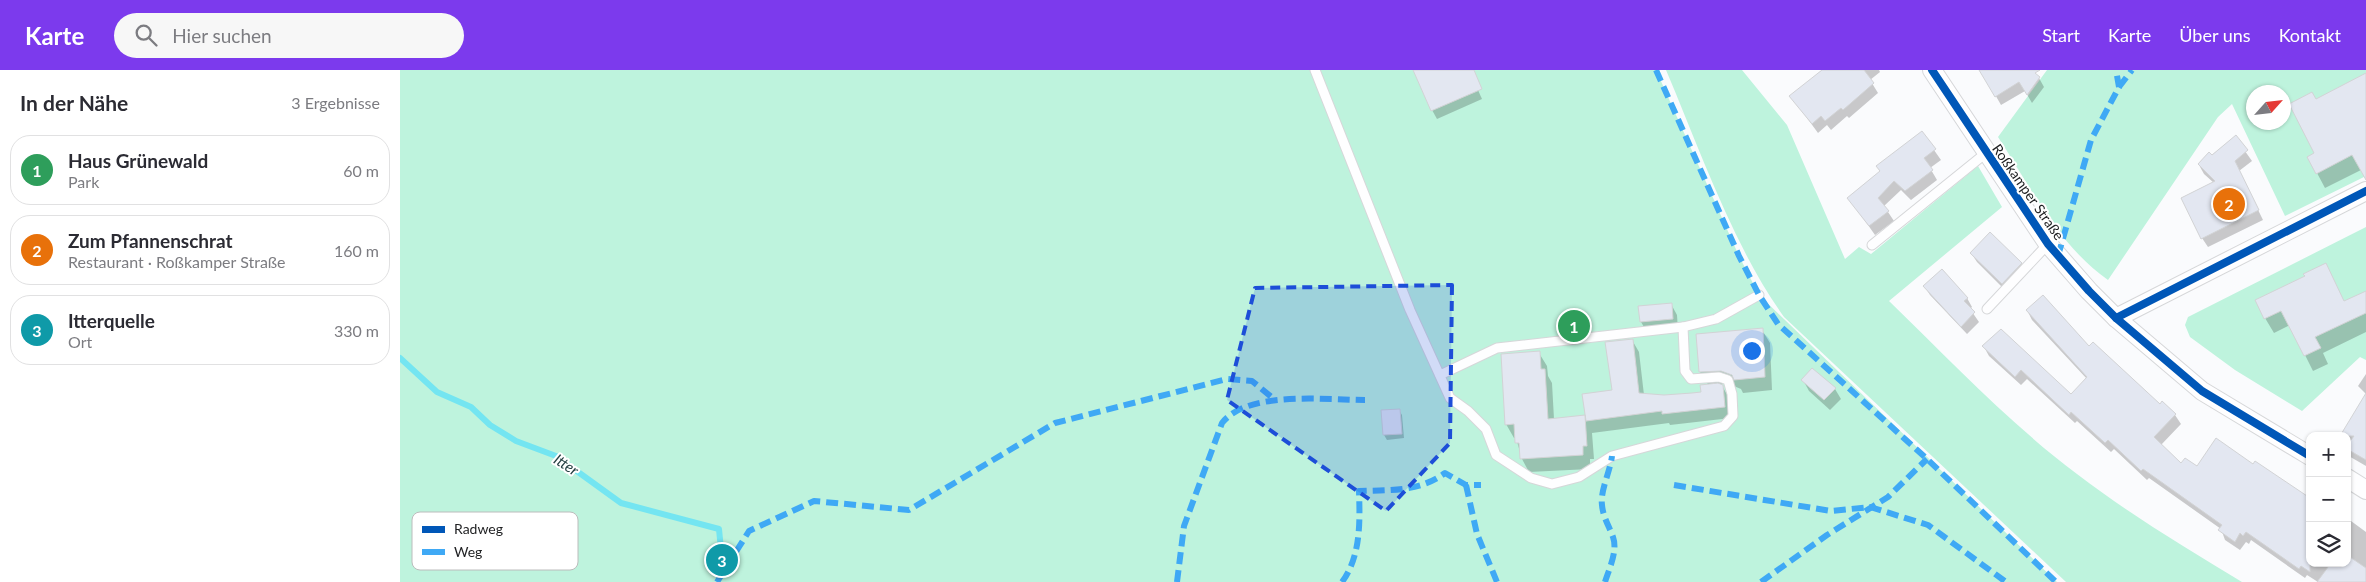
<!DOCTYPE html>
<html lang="de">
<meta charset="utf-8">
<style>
:root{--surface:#fff;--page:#f7f7f7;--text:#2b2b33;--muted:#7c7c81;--line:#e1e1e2;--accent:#7c3aed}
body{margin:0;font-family:Lato,sans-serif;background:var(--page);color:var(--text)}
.controls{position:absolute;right:15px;bottom:15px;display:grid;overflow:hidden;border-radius:10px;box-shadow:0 1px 4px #0004}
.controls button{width:45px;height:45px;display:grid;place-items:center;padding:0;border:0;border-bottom:1px solid var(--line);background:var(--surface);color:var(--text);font:25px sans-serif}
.compass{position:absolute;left:1846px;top:15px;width:45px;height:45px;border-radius:50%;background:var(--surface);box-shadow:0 1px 4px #0004;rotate:63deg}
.you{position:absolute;left:1351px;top:280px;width:18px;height:18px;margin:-12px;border:4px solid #fff;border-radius:50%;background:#1a73e8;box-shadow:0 0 0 8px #1a73e833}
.badge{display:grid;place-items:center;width:32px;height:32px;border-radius:50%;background:var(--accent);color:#fff;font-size:16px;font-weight:700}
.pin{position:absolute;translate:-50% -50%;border:2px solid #fff;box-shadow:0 1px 5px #0006}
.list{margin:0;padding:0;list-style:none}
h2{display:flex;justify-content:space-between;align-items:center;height:65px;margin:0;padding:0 20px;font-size:21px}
h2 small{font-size:16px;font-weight:400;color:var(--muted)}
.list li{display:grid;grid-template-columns:32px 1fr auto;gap:15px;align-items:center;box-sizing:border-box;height:70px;margin:0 10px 10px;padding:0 10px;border:1px solid var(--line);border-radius:20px}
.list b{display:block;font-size:19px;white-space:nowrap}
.list p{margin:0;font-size:16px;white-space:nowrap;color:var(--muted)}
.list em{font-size:16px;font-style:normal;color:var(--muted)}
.icon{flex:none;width:28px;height:28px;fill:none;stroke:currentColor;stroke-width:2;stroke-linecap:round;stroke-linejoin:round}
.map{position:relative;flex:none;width:1966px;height:512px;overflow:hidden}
header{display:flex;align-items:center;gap:30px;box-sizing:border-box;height:70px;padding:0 25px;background:var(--accent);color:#fff}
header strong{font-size:24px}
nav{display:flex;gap:28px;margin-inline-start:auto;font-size:18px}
.search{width:350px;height:45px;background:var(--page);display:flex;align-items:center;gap:12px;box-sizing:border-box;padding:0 18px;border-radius:28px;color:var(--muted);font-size:19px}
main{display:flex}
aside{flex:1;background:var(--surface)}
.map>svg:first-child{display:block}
.green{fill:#bef3dd;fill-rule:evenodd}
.shadow{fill:#0003}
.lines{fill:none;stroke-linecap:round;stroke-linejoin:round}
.stream{stroke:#74e5f1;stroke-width:6}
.building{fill:#e3e7f1;stroke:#d2d3d5}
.service-casing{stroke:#d6d7d9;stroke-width:11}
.minor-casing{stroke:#d6d7d9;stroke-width:20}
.service{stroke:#fefeff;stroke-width:9}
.minor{stroke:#fefeff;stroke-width:18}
.quiet{stroke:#3fa9f5;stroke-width:6;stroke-dasharray:12 6;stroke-linecap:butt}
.cycleway-casing{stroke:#fff;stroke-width:11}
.cycleway{stroke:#0057b8;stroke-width:8}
.marked{fill:#1d4ed8;fill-opacity:0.2;stroke:#1d4ed8;stroke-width:4;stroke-dasharray:10 6;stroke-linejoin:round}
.labels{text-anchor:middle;stroke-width:4;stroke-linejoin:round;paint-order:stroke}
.street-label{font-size:14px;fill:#1e1f21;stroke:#fff}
.water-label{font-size:15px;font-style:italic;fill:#264043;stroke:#fff}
.key{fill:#fff;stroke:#bcbcbc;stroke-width:1}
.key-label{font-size:14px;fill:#1e1f21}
</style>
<header>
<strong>Karte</strong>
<div class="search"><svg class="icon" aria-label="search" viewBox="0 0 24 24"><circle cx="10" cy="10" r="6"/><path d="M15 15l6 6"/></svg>Hier suchen</div>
<nav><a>Start</a><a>Karte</a><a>Über uns</a><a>Kontakt</a></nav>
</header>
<main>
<aside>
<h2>In der Nähe<small>3 Ergebnisse</small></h2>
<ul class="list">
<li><span class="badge" style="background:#2e9e5b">1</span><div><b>Haus Grünewald</b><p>Park</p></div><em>60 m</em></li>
<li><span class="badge" style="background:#e8710a">2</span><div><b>Zum Pfannenschrat</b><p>Restaurant · Roßkamper Straße</p></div><em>160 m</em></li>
<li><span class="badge" style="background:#0f9aa8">3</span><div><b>Itterquelle</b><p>Ort</p></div><em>330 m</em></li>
</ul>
</aside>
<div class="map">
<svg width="1966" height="512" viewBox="0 0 1966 512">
<rect width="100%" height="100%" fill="#fafbfd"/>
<g class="green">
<polygon points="0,0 1256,0 1339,186 1359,225 1657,512 0,512"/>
<path d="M1266,0H1342L1387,55L1445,189L1459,177L1471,184L1578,96L1602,137L1489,231C1550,290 1609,353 1677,404C1729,444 1786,478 1842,512H1666L1384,247C1334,178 1300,80 1266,0Z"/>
<path d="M1647,0H1966V106L1885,146L1832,34L1818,47L1708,210C1659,176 1630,116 1598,67ZM1854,22H1884V52H1854Z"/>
<polygon points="1966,157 1966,290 1960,287 1902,341 1835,300 1790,267 1785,255 1788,247"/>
</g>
<g class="shadow">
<polygon points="1021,0 1069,0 1082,29 1037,49 1032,40"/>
<polygon points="1422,0 1479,0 1480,2 1470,10 1478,23 1449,48 1447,46 1431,60 1427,55 1418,63 1391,26"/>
<polygon points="1581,0 1628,0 1639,8 1644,17 1632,33 1625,21 1601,35"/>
<polygon points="1966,4 1966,106 1961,100 1925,118 1917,103 1916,30"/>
<polygon points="1522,63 1541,90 1530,98 1537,110 1511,130 1501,120 1484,136 1494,151 1475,165 1449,128 1481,102 1477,96"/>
<polygon points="1835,67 1852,91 1839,101 1863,150 1808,177 1802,168 1814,113 1804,104 1799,95"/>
<polygon points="1571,183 1621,193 1626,203 1608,223 1577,192"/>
<polygon points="1925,195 1944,232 1966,222 1966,262 1923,283 1928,294 1913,301 1890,255 1874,263 1865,248 1906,207"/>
<polygon points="1525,217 1567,228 1572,237 1570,239 1579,252 1567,264 1530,225"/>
<polygon points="1271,234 1277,245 1278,260 1247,262 1241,252"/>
<polygon points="1627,240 1689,278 1760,336 1762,333 1775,345 1781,354 1761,375 1782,395 1910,493 1947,493 1947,453 1949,454 1951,451 1966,462 1966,512 1918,512 1907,505 1905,508 1851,470 1849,474 1846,472 1840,480 1825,470 1821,459 1749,408 1747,410 1714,379 1711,382 1677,351 1675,353 1627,309 1621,315 1589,286 1584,277 1671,326 1687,309 1632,250"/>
<polygon points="1362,260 1370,273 1372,320 1343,323 1341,319 1329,314 1321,314 1329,328 1331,348 1270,355 1269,353 1192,363 1194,389 1190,389 1190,399 1129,402 1122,389 1116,368 1114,368 1106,354 1139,283 1147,296 1148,306 1152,313 1154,349 1185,347 1187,352 1184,325 1213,321 1232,270 1239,282 1244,325 1264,326 1302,323 1309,316 1300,302"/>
<polygon points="1966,304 1966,324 1958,316"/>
<polygon points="1403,310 1435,319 1441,329 1430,340 1409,321"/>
<polygon points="999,340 1002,345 1004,368 987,370 984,365"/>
<polygon points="1966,354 1966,396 1947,385 1947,366"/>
</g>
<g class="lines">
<polyline class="stream" points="0,288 37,322 71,337 90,355 116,371 156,386 221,433 319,459 322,490"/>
</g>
<g class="building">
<polygon points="1013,0 1074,0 1082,19 1031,41"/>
<polygon points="1422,0 1464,0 1474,13 1443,40 1441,38 1425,51 1421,46 1412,54 1389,26"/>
<polygon points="1579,0 1640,0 1635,3 1640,7 1627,25 1619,12 1595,27"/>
<polygon points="1966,3 1966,110 1952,85 1916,104 1907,87 1914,83 1889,34 1912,22 1916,29"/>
<polygon points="1522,61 1536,79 1524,88 1533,100 1505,121 1494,111 1478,128 1489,141 1469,156 1447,128 1480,101 1476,96"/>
<polygon points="1836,65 1848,80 1835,91 1859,140 1801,169 1781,128 1815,111 1798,94 1809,82 1812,85"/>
<polygon points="1590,162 1622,193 1602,214 1570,183"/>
<polygon points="1926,193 1944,231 1966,221 1966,243 1915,267 1921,278 1904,286 1881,241 1864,249 1855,230 1905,206 1903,204"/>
<polygon points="1542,199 1568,228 1564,231 1575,242 1561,257 1523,216"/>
<polygon points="1643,225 1689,276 1693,272 1760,334 1762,331 1776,344 1754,367 1781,393 1785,388 1797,396 1816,368 1853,394 1855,391 1910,428 1910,502 1901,496 1899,499 1846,462 1843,466 1840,463 1835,472 1818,460 1822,455 1743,399 1741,401 1708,370 1705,373 1671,342 1669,345 1621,300 1615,307 1582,276 1601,259 1671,324 1687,307 1626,240"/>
<polygon points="1272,233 1273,249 1240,252 1238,236"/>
<polygon points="1363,258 1365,307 1334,310 1332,305 1321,301 1299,302 1296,264"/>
<polygon points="1233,269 1239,323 1264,325 1292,323 1301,322 1300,315 1318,313 1323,315 1325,337 1262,344 1262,341 1186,351 1182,324 1212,320 1205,272"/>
<polygon points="1140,281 1141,299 1145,299 1148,349 1185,345 1187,376 1183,376 1183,385 1120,389 1119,373 1115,373 1114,354 1105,355 1101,284"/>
<polygon points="1412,298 1436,318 1424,330 1401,310"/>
<polygon points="1966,323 1966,390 1947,379 1947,375 1954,366 1940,366"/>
<polygon points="1000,339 1002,364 983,365 981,340"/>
<polygon points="1947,485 1966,498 1966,512 1917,512 1931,493 1947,493"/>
</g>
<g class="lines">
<defs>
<g id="service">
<polyline points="915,0 1010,240 1050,328 1068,341 1086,359 1096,385 1131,408 1152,414 1179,407 1212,386 1324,356 1333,346 1332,324 1328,310 1319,307 1291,309 1285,301 1283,257"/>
<polyline points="1472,175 1586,83"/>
<polyline points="1587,239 1648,174"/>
<polyline points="1040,305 1097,278 1283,257 1316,249 1359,225"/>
</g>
<g id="minor">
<polyline points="1532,0 1648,174 1689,221 1716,248 1802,321 1910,386"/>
<polyline points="1716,248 1966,121"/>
<polyline points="1947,408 1966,420"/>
</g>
</defs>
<use href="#service" class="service-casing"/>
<use href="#minor" class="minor-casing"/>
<use href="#service" class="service"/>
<use href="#minor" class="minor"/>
<g class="quiet">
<polyline points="1256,0 1339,186 1359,225 1378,254 1527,389 1656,512"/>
<polyline points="1719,17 1732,0"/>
<polyline points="1658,186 1691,70 1719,17 1716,0"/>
<polyline points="1066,415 1077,464 1097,512"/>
<polyline points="1274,415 1431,441 1470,437 1528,455 1606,512"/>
<polyline points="317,512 349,461 414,431 509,440 655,353 827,309 852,311 874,329"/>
<path d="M777,512L784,456L822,353C848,320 926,330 965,330"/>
<path d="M942,512C961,486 960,452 959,421C990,420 1019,422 1045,403L1066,415H1081"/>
<path d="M1205,512C1209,499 1218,481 1213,467C1209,456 1203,447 1202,435C1200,421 1210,402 1212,386"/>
<polyline points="1361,512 1427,465 1488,427 1527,389"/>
</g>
<defs>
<g id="cycleway">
<polyline points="1532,0 1648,174 1689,221 1716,248 1802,321 1910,386"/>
<polyline points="1716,248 1966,121"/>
</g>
</defs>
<use href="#cycleway" class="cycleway-casing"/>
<use href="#cycleway" class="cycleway"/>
</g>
<path class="marked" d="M1052,215L1050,373L986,441L827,330L855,218Z"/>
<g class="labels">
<g class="street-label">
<text transform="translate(1628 122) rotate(55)" y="5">Roßkamper Straße</text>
</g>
<g class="water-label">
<text transform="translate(166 395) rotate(33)" y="5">Itter</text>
</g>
</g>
<rect x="12" y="442" width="166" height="58" rx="8" class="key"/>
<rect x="22" y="456" width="23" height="7" fill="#0057b8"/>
<rect x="22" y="479" width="23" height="6" fill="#3fa9f5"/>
<g class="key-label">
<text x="54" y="464">Radweg</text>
<text x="54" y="487">Weg</text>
</g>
</svg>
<div class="controls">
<button>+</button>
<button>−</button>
<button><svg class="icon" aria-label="layers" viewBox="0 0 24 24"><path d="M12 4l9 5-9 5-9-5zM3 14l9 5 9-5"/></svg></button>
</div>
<svg class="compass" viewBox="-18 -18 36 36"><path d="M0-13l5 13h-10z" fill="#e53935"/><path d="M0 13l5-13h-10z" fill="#7c7c81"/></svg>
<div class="you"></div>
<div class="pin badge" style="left:1174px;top:256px;background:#2e9e5b">1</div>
<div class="pin badge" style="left:1829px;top:134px;background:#e8710a">2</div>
<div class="pin badge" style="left:322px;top:490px;background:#0f9aa8">3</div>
</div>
</main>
